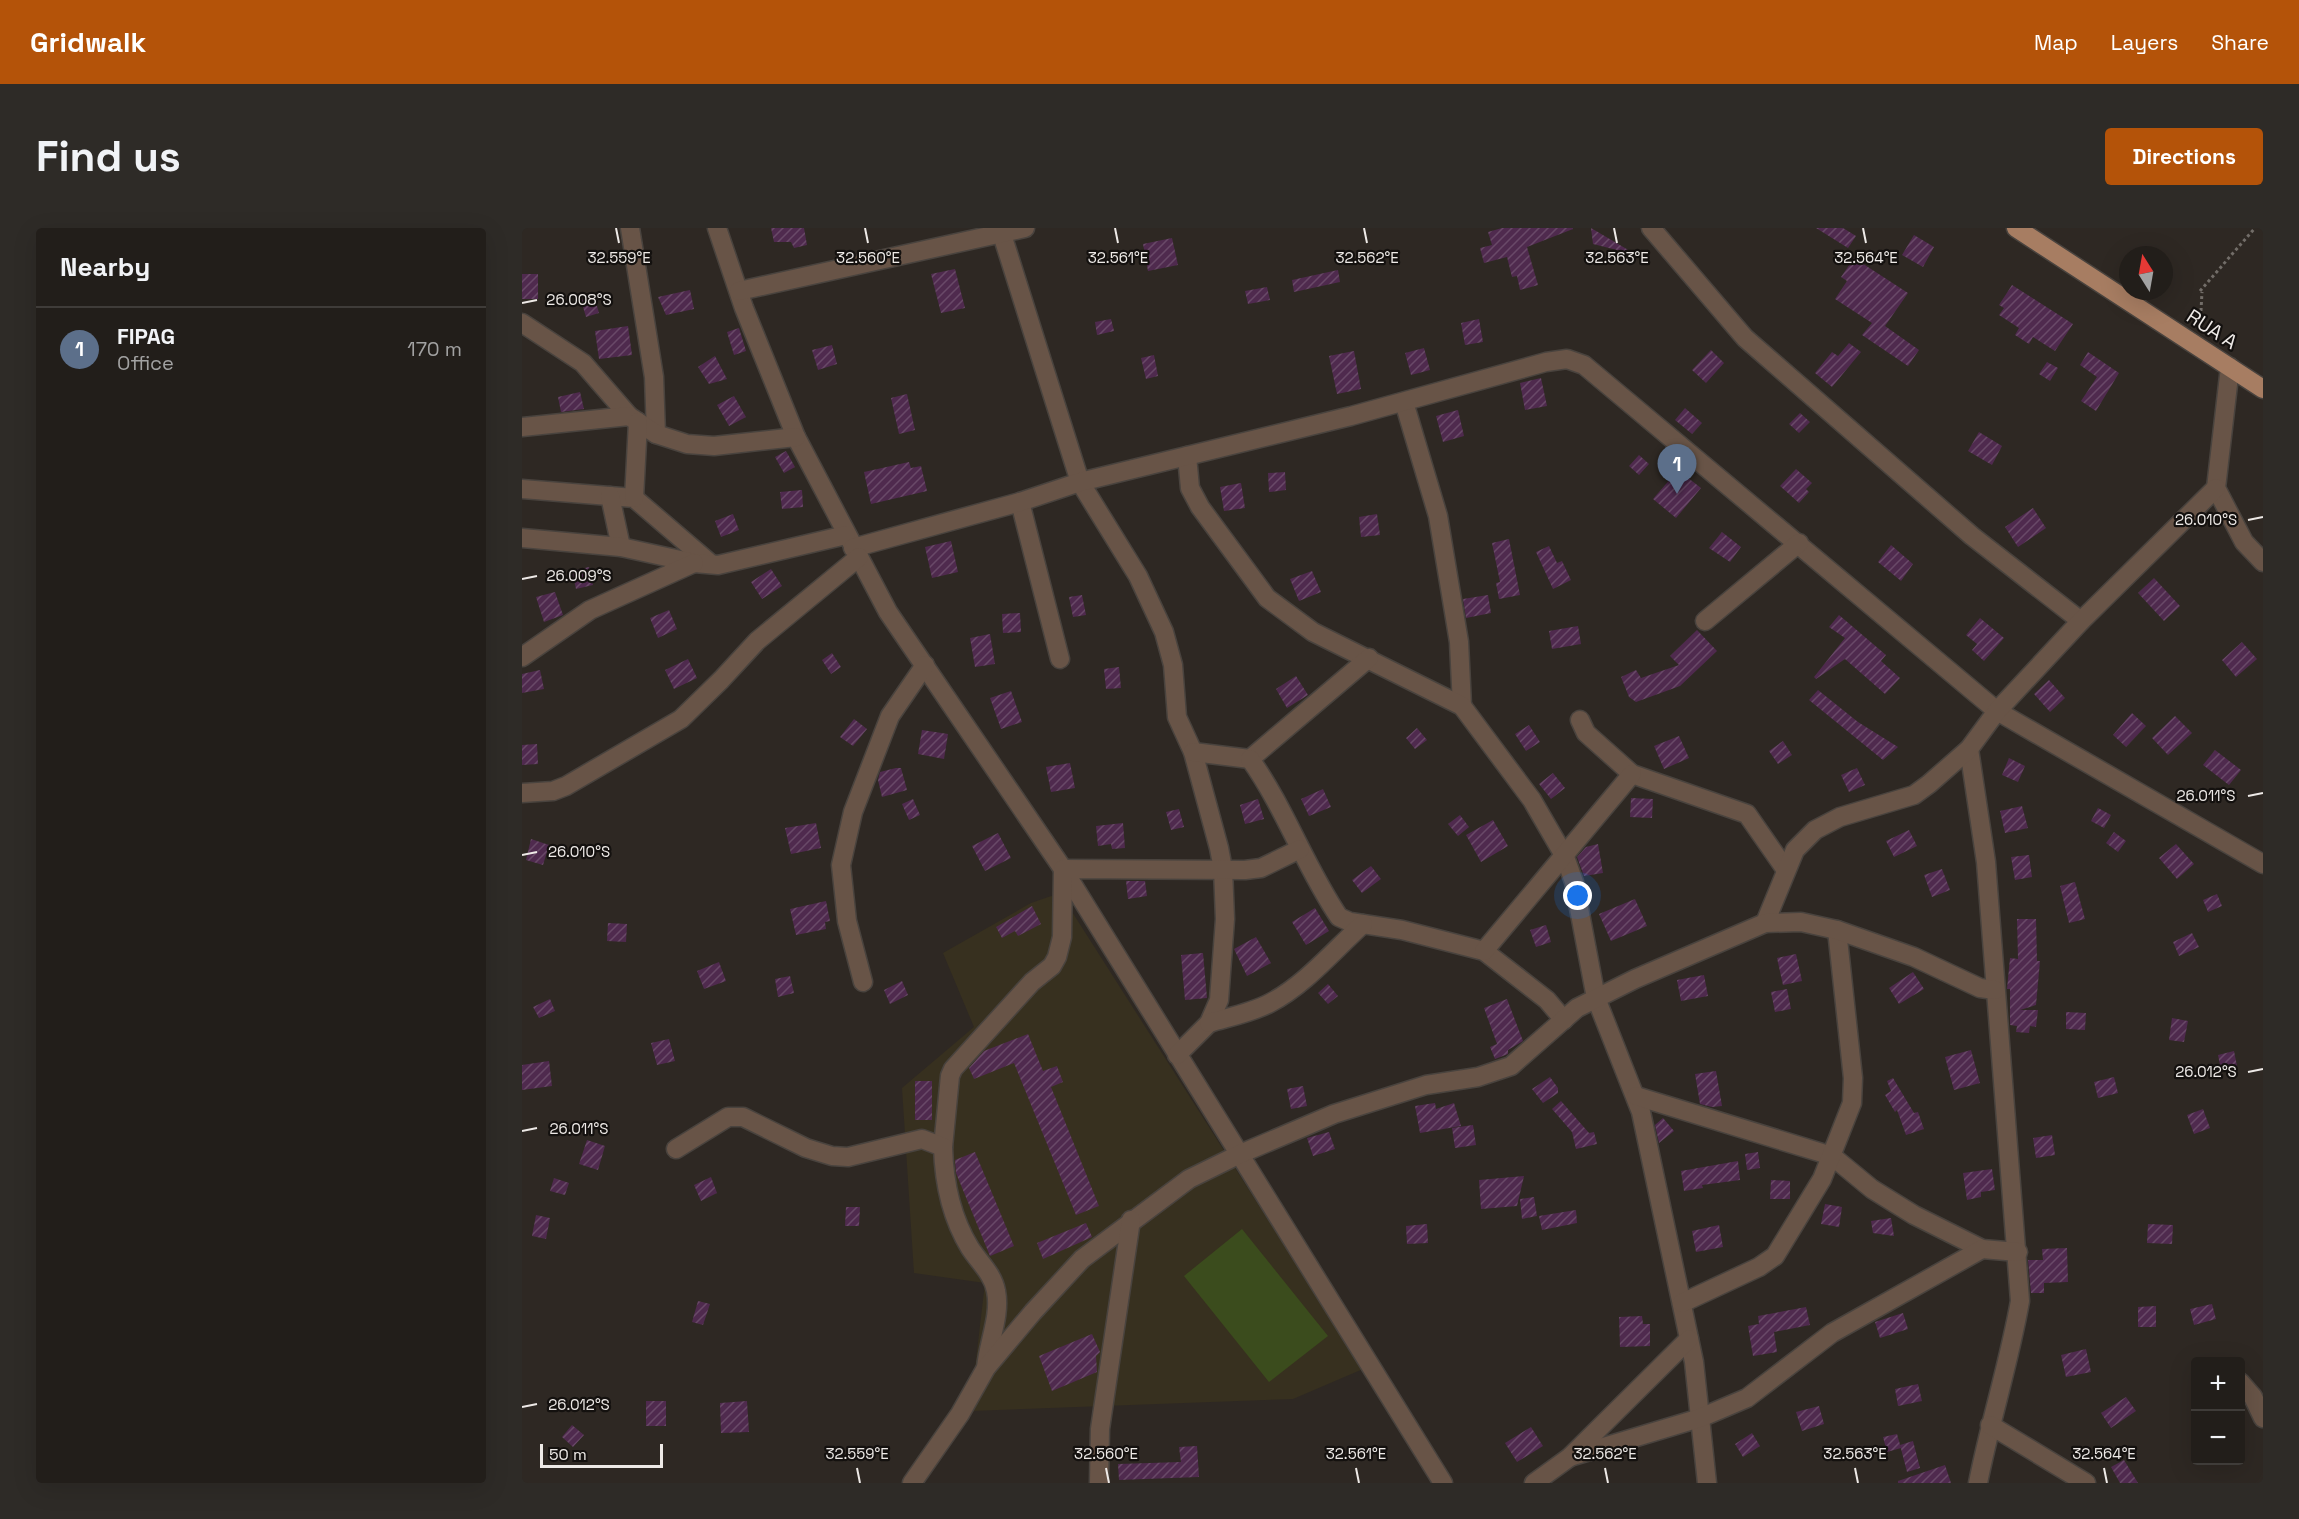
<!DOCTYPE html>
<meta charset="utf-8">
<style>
:root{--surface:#221e1a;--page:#2e2b27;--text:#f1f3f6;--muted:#a2a2a2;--line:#3f3c39;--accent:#b45309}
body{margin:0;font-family:"Space Grotesk",sans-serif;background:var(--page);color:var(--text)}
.controls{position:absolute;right:18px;bottom:18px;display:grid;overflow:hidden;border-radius:6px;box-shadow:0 6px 24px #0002}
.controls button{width:54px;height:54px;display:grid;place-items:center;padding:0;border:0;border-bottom:2px solid var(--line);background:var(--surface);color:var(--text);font:30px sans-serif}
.compass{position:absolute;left:1597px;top:18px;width:54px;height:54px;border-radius:50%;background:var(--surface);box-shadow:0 6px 24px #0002;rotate:349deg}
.scale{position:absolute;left:18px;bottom:15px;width:123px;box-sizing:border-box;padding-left:6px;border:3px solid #eeeae7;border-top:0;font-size:16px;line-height:21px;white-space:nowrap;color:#eeeae7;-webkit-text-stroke:4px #14110f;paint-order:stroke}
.you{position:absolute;left:1056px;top:668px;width:21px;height:21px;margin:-15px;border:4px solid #fff;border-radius:50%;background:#1a73e8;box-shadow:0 0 0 9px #1a73e833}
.badge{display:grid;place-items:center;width:39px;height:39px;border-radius:50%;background:var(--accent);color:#fff;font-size:20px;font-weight:700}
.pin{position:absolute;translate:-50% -50px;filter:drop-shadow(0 2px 3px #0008)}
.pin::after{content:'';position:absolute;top:32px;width:21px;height:18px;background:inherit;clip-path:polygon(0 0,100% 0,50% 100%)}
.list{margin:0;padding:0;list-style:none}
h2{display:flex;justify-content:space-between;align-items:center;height:78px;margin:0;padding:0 24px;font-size:26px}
h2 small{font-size:20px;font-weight:400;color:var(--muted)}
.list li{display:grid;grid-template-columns:39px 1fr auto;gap:18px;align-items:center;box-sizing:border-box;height:84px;padding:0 24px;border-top:2px solid var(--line)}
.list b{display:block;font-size:22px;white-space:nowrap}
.list p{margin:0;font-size:20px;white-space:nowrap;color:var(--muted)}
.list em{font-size:20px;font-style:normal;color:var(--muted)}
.map{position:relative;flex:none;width:1741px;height:1255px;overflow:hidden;border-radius:6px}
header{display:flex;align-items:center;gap:36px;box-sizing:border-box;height:84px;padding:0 30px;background:var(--accent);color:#fff}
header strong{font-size:28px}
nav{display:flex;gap:33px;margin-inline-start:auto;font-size:21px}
.intro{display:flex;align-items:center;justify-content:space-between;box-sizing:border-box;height:144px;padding:0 36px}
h1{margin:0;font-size:42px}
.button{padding:15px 27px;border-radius:6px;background:var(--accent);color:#fff;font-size:21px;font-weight:700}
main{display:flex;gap:36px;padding:0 36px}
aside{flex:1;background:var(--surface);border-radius:6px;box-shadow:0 6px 24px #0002}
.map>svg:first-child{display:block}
.education{fill:#37301f}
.park{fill:#3b4c1d}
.building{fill:url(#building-hatch)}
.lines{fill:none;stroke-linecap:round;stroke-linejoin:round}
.minor-casing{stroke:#49433e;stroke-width:21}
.major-casing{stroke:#49433e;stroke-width:21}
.path{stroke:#726d68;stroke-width:3;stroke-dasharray:3 3;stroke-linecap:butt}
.minor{stroke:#685447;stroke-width:18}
.major{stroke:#a77d62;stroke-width:18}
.ticks{fill:none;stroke:#eeeae7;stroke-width:2}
.labels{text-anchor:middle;stroke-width:4.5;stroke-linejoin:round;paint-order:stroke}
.street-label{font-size:20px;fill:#eeeae7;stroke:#14110f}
.ticks-label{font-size:15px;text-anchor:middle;fill:#eeeae7;stroke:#14110f;stroke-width:4.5;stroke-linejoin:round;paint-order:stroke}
</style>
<header>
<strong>Gridwalk</strong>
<nav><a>Map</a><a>Layers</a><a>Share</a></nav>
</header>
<div class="intro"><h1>Find us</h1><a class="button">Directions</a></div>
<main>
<aside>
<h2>Nearby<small></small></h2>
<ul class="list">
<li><span class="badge" style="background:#5c6f8a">1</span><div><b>FIPAG</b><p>Office</p></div><em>170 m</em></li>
</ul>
</aside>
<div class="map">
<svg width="1741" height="1255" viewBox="0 0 1741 1255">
<defs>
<pattern id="building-hatch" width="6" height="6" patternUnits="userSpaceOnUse" patternTransform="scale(1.5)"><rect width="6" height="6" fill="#4f2a4e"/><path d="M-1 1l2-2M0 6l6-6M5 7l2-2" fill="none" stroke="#694968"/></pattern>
</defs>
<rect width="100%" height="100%" fill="#2e2823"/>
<polygon class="education" points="538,665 841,1141 771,1171 448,1183 463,1055 392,1045 380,860 452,799 421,725 509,675"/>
<polygon class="park" points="720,1001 806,1108 747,1154 662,1048"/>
<g class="building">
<polygon points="249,0 282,0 285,17 272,20 269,14 252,14"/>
<polygon points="980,0 1051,0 1051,1 1005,19 1016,57 998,62 995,48 990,49 985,29 962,35 958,20 970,17 966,4"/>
<polygon points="1069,0 1108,23 1107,25 1071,16"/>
<polygon points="1294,0 1321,0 1334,8 1326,20"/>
<polygon points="1392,7 1412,19 1401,39 1380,27"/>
<polygon points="650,10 656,37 626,43 621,16"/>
<polygon points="1332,30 1386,65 1363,98 1397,122 1386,138 1340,107 1350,95 1313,71 1325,53 1319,49"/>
<polygon points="433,41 443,80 419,85 409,46"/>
<polygon points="816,42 818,54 772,64 770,52"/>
<rect x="0" y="46" width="16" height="25"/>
<polygon points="1490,57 1551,96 1533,123 1511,109 1507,116 1493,107 1497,100 1477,87 1482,80 1477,77"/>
<polygon points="745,59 748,72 726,76 723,63"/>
<polygon points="168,62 172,81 144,87 136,69"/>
<polygon points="72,68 77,85 64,89 59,72"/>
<polygon points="589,91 592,103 575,107 573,94"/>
<polygon points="957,91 961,114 943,117 939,95"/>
<polygon points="106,98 110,127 77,131 73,103"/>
<polygon points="217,100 224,123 212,127 205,104"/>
<polygon points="1327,115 1339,124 1310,159 1293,145 1310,124 1316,128"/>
<polygon points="310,117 315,136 296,142 290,122"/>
<polygon points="902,120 908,142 889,147 883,125"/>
<polygon points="1189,122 1202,135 1184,155 1170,142"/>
<polygon points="832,123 839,161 815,166 807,128"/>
<polygon points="1566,124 1597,145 1574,183 1559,173 1575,149 1558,137"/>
<polygon points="632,127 636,148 624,151 619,130"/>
<polygon points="193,128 205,151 187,156 176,139"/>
<polygon points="1525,134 1536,140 1528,153 1517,146"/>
<polygon points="1019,150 1025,178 1003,182 998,155"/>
<polygon points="58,164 62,181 39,184 36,169"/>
<polygon points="385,166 393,202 377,206 369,170"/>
<polygon points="212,168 224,189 207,198 195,177"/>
<polygon points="1163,180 1180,195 1170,206 1153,192"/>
<polygon points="936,182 942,208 921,214 914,188"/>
<polygon points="1278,185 1288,194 1277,205 1267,196"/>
<polygon points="1457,204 1480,218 1470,237 1446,223"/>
<polygon points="264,223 273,239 262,245 253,229"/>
<polygon points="1117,227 1127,236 1117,247 1107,238"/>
<polygon points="387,234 389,240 399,238 405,263 349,276 342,244"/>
<polygon points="1274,241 1290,255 1284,261 1287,264 1277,275 1258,258"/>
<polygon points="1156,242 1179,260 1154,290 1131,271"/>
<polygon points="763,244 764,262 747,264 746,245"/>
<polygon points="719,255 723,280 702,283 698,259"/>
<polygon points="280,262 281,279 260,281 258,264"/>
<polygon points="1511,280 1524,300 1496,319 1483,299"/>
<polygon points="211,286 217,302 199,309 193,293"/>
<polygon points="855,286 858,307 839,309 837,289"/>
<polygon points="1200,304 1219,319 1208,334 1187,320"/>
<polygon points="987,311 998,367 977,371 974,355 978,354 970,315"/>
<polygon points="429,313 436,344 410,350 403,319"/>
<polygon points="1369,317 1391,336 1379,353 1356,334"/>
<polygon points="1027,318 1035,335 1040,333 1049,352 1031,361 1014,324"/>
<polygon points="67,339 71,357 54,361 50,343"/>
<polygon points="249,341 260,358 240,371 229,354"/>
<polygon points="790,343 799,364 777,373 768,351"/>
<polygon points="1632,350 1658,378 1642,393 1616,365"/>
<polygon points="33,364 41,387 22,394 14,369"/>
<polygon points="560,367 564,387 551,389 547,369"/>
<polygon points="966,367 969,385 944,390 941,371"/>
<polygon points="147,382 155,401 136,410 128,390"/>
<polygon points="498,385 499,404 481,405 480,386"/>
<polygon points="1317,387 1364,427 1359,433 1378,450 1363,466 1323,431 1294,451 1292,449 1323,410 1307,399"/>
<polygon points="1458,390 1482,410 1462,433 1450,422 1455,416 1444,407"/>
<polygon points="1056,398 1059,416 1030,421 1027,403"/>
<polygon points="1175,402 1195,423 1158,458 1114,474 1107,469 1099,449 1114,442 1119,450 1157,437 1148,428"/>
<polygon points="468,406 473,436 453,439 448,410"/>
<polygon points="1720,414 1735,431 1714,449 1700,432"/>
<polygon points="310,425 319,439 309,446 300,432"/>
<polygon points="166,431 175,450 152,461 143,442"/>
<polygon points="597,439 599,460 584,461 582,441"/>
<polygon points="18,442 22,461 0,465 0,446"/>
<polygon points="774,448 786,467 765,480 754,461"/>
<polygon points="1527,452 1543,470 1528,484 1512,466"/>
<polygon points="1296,462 1336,494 1376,519 1361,532 1287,472"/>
<polygon points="489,463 500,494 479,501 468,470"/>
<polygon points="1610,485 1624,498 1604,519 1591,507"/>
<polygon points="1653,488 1670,505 1646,527 1630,510"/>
<polygon points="332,491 345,501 331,518 318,509"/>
<polygon points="1007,497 1018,514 1004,523 993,506"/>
<polygon points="895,500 905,512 893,521 884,510"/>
<polygon points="400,502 426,506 422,531 396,526"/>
<polygon points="1157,508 1167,530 1142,541 1132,518"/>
<polygon points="1261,513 1270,527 1256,536 1247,523"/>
<polygon points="15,516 16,536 0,537 0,517"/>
<polygon points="1693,522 1719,542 1707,557 1681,537"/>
<polygon points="1487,530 1503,538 1496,554 1480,547"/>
<polygon points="548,535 553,560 529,564 524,539"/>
<polygon points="374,540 379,540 385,562 360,569 356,552 358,544"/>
<polygon points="1335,540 1343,557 1327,564 1319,547"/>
<polygon points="1031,545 1043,560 1029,571 1017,556"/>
<polygon points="801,561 809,579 787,588 779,571"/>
<polygon points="1109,570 1131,571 1130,590 1108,589"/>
<polygon points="391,571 398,587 387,592 380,576"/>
<polygon points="736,571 742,591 723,596 718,577"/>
<polygon points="1500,578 1506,600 1483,605 1478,583"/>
<polygon points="1576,580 1589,587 1582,600 1569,593"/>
<polygon points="657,581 662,599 649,602 644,584"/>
<polygon points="938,587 947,599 936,608 926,596"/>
<polygon points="971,592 986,618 959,634 944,607"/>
<polygon points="294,595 299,620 269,626 263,600"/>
<polygon points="601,595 603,620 590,621 589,616 576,618 574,598"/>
<polygon points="1387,602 1395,618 1372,629 1364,613"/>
<polygon points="1592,604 1604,613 1596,624 1584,615"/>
<polygon points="476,605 489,630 463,643 450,618"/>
<polygon points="9,611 27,617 21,637 4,632"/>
<polygon points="1076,616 1081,645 1062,648 1055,629 1064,619"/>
<polygon points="1654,616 1672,636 1655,651 1637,630"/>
<polygon points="1507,627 1510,649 1493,652 1489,629"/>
<polygon points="849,638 859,651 840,665 830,652"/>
<polygon points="1420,641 1428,662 1410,669 1402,647"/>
<polygon points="604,653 623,653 625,668 606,671"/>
<polygon points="1553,654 1563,691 1547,695 1538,658"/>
<polygon points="1695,666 1700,678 1686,684 1681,672"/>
<polygon points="1113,671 1125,698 1089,713 1077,686"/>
<polygon points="304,673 308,693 303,694 304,701 274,707 268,681"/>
<polygon points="510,678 519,696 496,708 493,703 480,710 474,699"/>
<polygon points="793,680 807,703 784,717 770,694"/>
<polygon points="1495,691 1514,691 1515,733 1518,733 1514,777 1498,782 1516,782 1514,799 1508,798 1507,805 1494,804 1495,798 1488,797 1488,761 1485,761 1488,730 1496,731"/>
<polygon points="86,695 105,696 104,714 85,713"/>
<polygon points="1024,697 1029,714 1014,719 1008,702"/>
<polygon points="1670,705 1677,719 1657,728 1651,714"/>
<polygon points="734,709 749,735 725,748 712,721"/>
<polygon points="681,725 685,770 663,772 659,727"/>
<polygon points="1274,726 1280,753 1261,757 1255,730"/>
<polygon points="197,734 204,753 182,761 175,743"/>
<polygon points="1391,744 1402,761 1377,776 1367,760"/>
<polygon points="1182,747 1186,768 1159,773 1155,752"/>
<polygon points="268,748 272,765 256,769 253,751"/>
<polygon points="380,753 386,767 368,776 362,762"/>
<polygon points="806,756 816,768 806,776 796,765"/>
<polygon points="1265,761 1269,781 1253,784 1249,764"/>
<polygon points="28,771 33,783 17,790 11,779"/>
<polygon points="985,771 1001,813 986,822 986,826 973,831 968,819 975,816 962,780"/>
<polygon points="1544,784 1564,785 1563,802 1544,801"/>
<polygon points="1650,790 1666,793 1662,814 1647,812"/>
<polygon points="506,806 521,843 535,838 541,854 529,859 577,978 554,987 492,835 452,851 447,840 462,823"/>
<polygon points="147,811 153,833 135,837 129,815"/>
<polygon points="1449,822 1458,855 1432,862 1423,829"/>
<polygon points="1712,823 1715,838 1699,842 1696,827"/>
<polygon points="27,833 30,858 0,862 0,837"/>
<polygon points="1194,843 1200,878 1190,879 1178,876 1173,846"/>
<polygon points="1028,849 1036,860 1036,865 1021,875 1010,861"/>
<polygon points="1592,849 1596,865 1576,870 1572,854"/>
<polygon points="1371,850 1392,885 1396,884 1402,901 1384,907 1375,882 1373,884 1363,867 1369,863 1365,853"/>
<rect x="393" y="853" width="17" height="39"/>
<polygon points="781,858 785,878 769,881 765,861"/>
<polygon points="1039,873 1067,905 1072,904 1075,916 1054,921 1050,904 1030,881"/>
<polygon points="913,875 914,881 932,875 939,898 898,905 893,878"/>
<polygon points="1681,881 1688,900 1672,906 1665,887"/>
<polygon points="1141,890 1152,903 1137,915 1133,897"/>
<polygon points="951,897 954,917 933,920 930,900"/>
<polygon points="807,904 813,921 791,928 785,910"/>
<polygon points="1530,907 1533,927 1514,930 1511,910"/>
<polygon points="65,912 83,918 76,942 57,936"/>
<polygon points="453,924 492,1018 468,1028 434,945 433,932"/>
<polygon points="1236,924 1238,940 1225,942 1223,926"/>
<polygon points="1216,933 1218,952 1180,957 1181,960 1162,963 1159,943"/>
<polygon points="1470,941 1473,962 1459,964 1459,969 1445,972 1441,945"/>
<polygon points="1002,948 995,978 959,981 957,952"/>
<polygon points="189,949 195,965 179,973 172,957"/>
<polygon points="32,950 47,955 43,967 28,963"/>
<polygon points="1249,952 1268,953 1268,971 1248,971"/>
<polygon points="1012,969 1015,988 1000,991 998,971"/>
<polygon points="1303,976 1320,979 1317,999 1299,996"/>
<polygon points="324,979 338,979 337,998 323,998"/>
<polygon points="1054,982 1055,995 1020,1002 1017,988"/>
<polygon points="14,987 28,990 24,1011 10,1008"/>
<polygon points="1369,990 1372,1008 1351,1005 1349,993"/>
<polygon points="564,995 570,1009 521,1031 515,1015"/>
<polygon points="905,996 906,1015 885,1016 884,998"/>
<polygon points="1626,996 1651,997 1650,1016 1625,1015"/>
<polygon points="1197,997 1201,1019 1174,1024 1170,1003"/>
<polygon points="1545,1020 1546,1054 1522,1055 1522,1065 1509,1065 1506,1032 1521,1032 1520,1021"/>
<polygon points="176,1073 188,1076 181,1097 170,1094"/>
<polygon points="1690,1076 1694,1091 1672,1097 1668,1081"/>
<polygon points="1634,1078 1634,1099 1616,1099 1616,1079"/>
<polygon points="1284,1079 1288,1097 1252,1104 1255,1124 1231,1128 1226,1098 1237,1096 1236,1088"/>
<polygon points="1381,1085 1386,1101 1358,1110 1353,1094"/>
<polygon points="1120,1088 1121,1096 1128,1096 1128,1118 1098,1119 1097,1089"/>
<polygon points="570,1106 578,1124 574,1128 575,1144 530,1163 517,1128"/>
<polygon points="1564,1121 1569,1144 1544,1149 1539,1127"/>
<polygon points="1396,1156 1400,1173 1376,1178 1373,1161"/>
<polygon points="1604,1169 1614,1183 1589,1200 1579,1185"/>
<rect x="124" y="1173" width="20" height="25"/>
<polygon points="225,1173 227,1204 199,1205 198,1175"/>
<polygon points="1297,1178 1302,1196 1280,1203 1274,1184"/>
<polygon points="50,1197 62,1207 51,1219 40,1209"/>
<polygon points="1009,1199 1021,1218 995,1234 983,1215"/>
<polygon points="1230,1205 1238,1218 1221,1229 1213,1216"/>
<polygon points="1375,1206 1379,1220 1365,1224 1361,1209"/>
<polygon points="1391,1213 1398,1240 1385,1244 1378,1217"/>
<polygon points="675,1218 677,1249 597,1252 596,1236 659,1234 657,1219"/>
<polygon points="1602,1232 1616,1255 1598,1255 1589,1239"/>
<polygon points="1423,1237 1429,1255 1376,1255 1376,1253"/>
</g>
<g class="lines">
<defs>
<g id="minor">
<polyline points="108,0 132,149 134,206"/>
<polyline points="195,0 222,80 274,209 366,384 541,641 921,1255"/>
<polyline points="478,0 558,254 616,348 642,404 651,437 655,489 671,524 697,620 701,641 703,691 697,772 687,795 655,827"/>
<polyline points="1129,0 1223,110 1450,308 1559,393"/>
<polyline points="217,63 503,0"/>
<polyline points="0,95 61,135 107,188 134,206 165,216 192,218 274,209"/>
<polyline points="1708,139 1694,260 1722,314 1741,334"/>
<polyline points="882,174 916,288 937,414 940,478"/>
<polyline points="0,199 107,188"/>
<polyline points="665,228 668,260 678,279 745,370 791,404 940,478 1010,572 1043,629 1052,654 1074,770 1119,884 1172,1134 1185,1255"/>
<polyline points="0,261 112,270 189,336"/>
<polyline points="88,268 99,319"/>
<polyline points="112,270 116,194"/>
<polyline points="498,274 538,431"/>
<polyline points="0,310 99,319 172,335 196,337 324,307"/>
<polyline points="331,320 498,274 558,254 829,188 1024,134 1045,131 1062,137 1475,483 1741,636"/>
<polyline points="1183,393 1277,315"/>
<polyline points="0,429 68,382 172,335"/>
<polyline points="1058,492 1064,505 1110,546 1225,586 1264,642"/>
<path d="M1447,521L1464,634L1498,1073C1487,1135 1468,1194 1456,1255"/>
<polyline points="671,524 728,531 847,430"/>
<path d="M728,531C763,580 783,639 817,689L828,694L880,702L962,723L1025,772L1042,792"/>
<polyline points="0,565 31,563 44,558 159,491 199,452 235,413 337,329"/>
<polyline points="1243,695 1273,622 1293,602 1318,589 1392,567 1407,556 1447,521 1475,483 1559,393 1694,260"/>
<polyline points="962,723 1110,546"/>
<polyline points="341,754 325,693 319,637 331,584 368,488 403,437"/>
<path d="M687,795C707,789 729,785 748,775C783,757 812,722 841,696"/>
<polyline points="1114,868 1310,928 1350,961 1392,987 1460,1021 1496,1024"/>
<polyline points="421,919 428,848 431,841 510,754 530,738 535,729 540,709 541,641 723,642 739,640 778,621"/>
<path d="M154,921L206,889H221L284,920L310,928L326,929L400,911L421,919C422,956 429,989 448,1020C457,1034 471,1046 474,1063C479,1088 466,1115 464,1140"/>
<polyline points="1160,1075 1237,1039 1253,1028 1300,951 1330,875 1331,850 1315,702"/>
<polyline points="1718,1154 1731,1169 1741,1190"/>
<polyline points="1468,1197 1564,1255"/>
<polyline points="1048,1229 1178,1190 1225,1170 1310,1105 1460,1021"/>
<polyline points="390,1255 438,1186 464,1140 511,1084 560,1031 667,951 718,926 812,886 904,857 956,849 989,838 1055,780 1113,751 1243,695 1279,694 1315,702 1392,729 1458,760 1473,762"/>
<polyline points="577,1255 578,1201 609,992"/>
<polyline points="1012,1255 1048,1229 1167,1111"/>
</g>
<polyline id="major" points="1494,0 1741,161"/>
</defs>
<use href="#minor" class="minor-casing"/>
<use href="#major" class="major-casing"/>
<g class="path">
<polyline points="1678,63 1733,0"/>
<polyline points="1678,101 1680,64"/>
</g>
<use href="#minor" class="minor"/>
<use href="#major" class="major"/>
</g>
<path class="ticks" d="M94,0L97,15M343,0L346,15M593,0L596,15M842,0L845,15M1092,0L1095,15M1341,0L1344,15M0,75L15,72M1726,292L1741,289M0,351L15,348M1726,568L1741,565M0,627L15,624M1726,844L1741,841M0,903L15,900M0,1179L15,1176M335,1240L338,1255M584,1240L587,1255M834,1240L837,1255M1083,1240L1086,1255M1333,1240L1336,1255M1582,1240L1585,1255"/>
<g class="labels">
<g class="street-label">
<text transform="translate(1690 101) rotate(33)" y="7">RUA A</text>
</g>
</g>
<g class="ticks-label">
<text x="97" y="35">32.559°E</text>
<text x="596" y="35">32.561°E</text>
<text x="845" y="35">32.562°E</text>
<text x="1095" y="35">32.563°E</text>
<text x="1344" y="35">32.564°E</text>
<text x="346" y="35">32.560°E</text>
<text x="57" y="77">26.008°S</text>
<text x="1684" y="297">26.010°S</text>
<text x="57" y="353">26.009°S</text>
<text x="1684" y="573">26.011°S</text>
<text x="57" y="629">26.010°S</text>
<text x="1684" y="849">26.012°S</text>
<text x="57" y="906">26.011°S</text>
<text x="57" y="1182">26.012°S</text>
<text x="335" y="1231">32.559°E</text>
<text x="584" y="1231">32.560°E</text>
<text x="834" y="1231">32.561°E</text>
<text x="1083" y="1231">32.562°E</text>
<text x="1333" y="1231">32.563°E</text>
<text x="1582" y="1231">32.564°E</text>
</g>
</svg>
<div class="controls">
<button>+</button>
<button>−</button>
</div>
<svg class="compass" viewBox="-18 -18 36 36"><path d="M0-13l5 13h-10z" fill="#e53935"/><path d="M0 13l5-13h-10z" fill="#a2a2a2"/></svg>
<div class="scale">50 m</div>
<div class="you"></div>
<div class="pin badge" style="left:1155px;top:266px;background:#5c6f8a">1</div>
</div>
</main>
